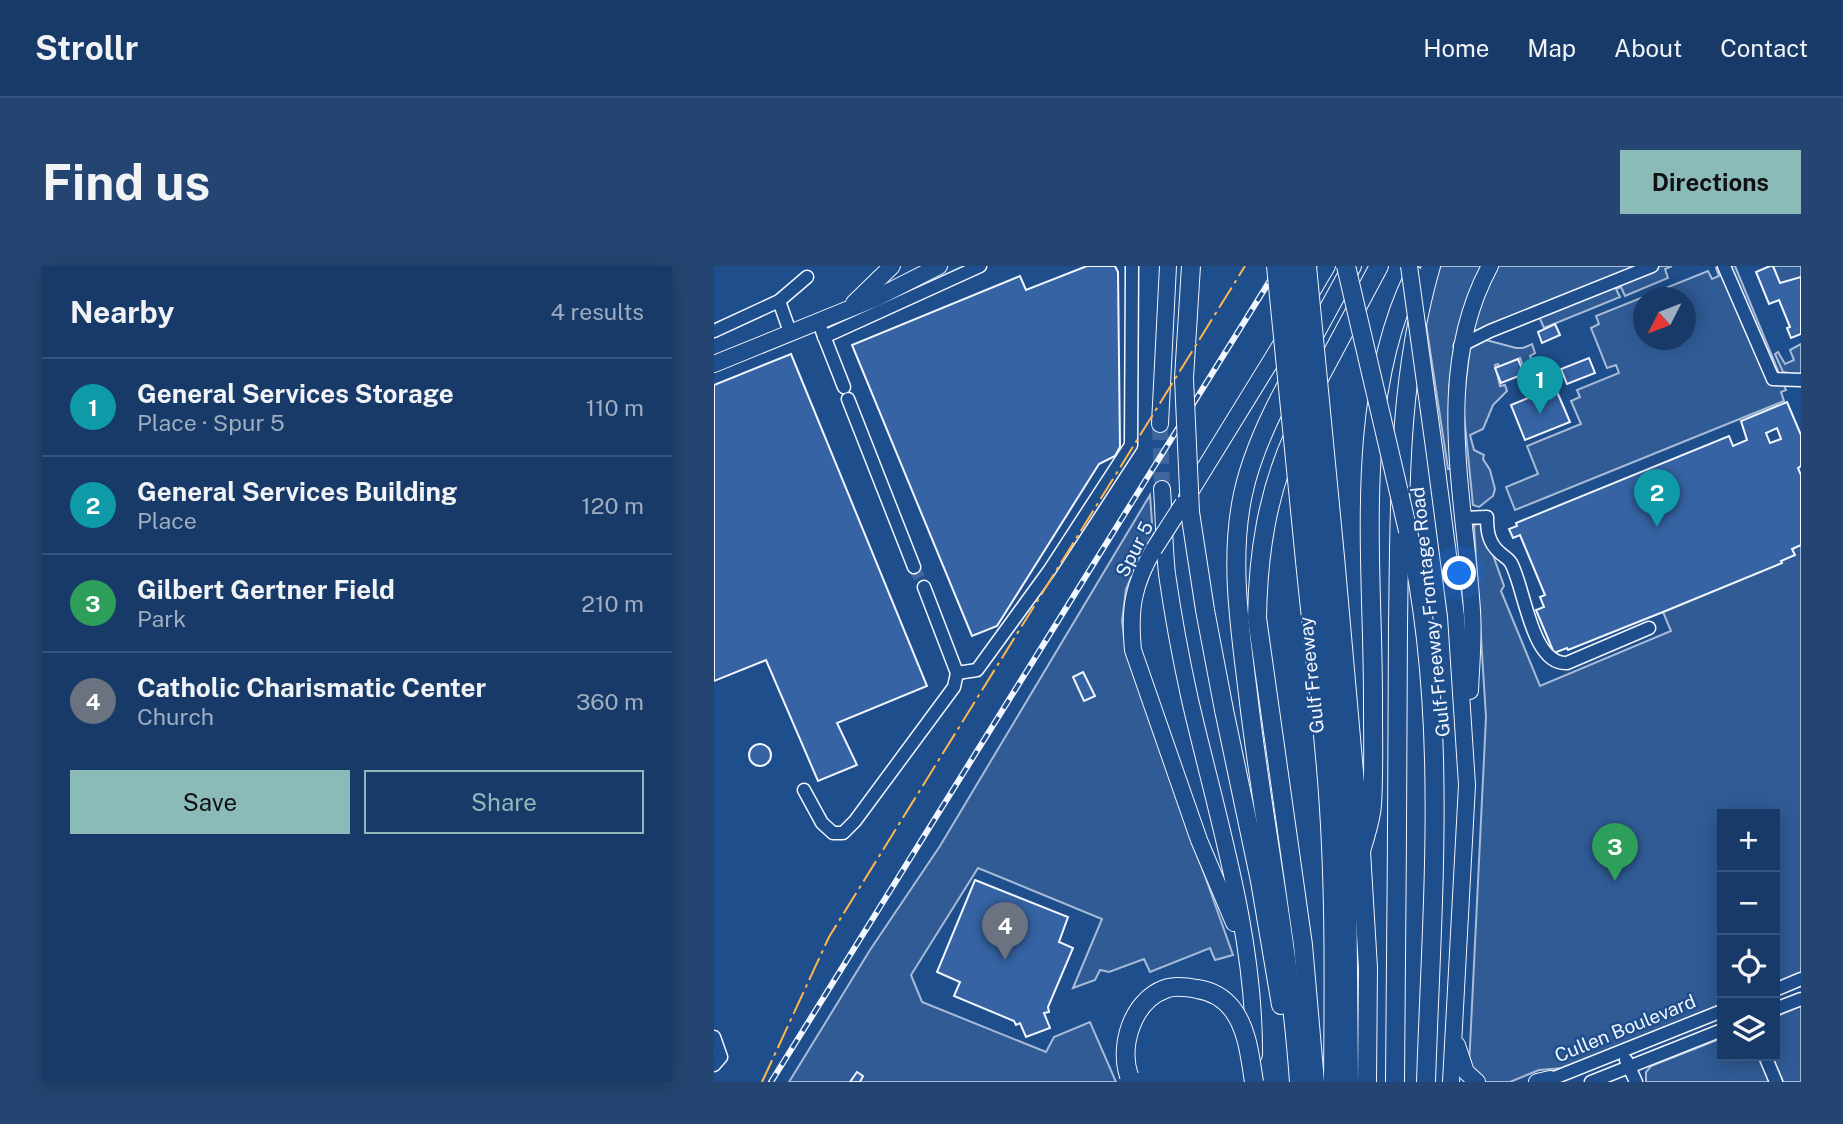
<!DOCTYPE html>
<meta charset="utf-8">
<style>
:root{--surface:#173a69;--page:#244571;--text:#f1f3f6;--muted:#9eadc0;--line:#36547d;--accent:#8bbbb9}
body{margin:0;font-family:"Public Sans",sans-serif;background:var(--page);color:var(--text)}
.controls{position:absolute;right:21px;bottom:21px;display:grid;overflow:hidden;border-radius:0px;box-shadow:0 4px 18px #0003}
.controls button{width:63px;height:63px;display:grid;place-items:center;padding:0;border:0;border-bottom:2px solid var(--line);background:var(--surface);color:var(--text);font:35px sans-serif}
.compass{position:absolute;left:919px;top:21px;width:63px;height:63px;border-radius:50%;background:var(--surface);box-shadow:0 4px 18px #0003;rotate:228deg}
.you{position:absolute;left:746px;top:308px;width:24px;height:24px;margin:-18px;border:5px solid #fff;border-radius:50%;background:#1a73e8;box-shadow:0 0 0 10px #1a73e833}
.badge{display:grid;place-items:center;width:46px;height:46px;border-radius:50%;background:var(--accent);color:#fff;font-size:23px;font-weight:700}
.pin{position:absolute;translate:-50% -58px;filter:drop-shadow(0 2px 4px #0008)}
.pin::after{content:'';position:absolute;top:37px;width:24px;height:21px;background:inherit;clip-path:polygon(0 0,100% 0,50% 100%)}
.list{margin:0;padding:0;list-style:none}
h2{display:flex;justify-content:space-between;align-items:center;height:91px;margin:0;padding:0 28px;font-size:30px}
h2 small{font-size:23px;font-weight:400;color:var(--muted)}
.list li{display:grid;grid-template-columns:46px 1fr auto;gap:21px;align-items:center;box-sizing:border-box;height:98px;padding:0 28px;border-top:2px solid var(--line)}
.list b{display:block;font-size:26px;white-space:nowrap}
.list p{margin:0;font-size:23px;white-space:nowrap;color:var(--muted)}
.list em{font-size:23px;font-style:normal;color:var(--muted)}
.actions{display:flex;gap:14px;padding:21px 28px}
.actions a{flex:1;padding:16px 0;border:2px solid var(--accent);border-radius:0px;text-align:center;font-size:24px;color:var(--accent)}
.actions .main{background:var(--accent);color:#111}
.icon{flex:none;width:38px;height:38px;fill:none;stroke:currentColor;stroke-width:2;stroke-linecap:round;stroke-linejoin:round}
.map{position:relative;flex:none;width:1087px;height:816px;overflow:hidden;border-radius:0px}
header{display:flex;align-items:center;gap:42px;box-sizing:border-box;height:98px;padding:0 35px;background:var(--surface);border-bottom:2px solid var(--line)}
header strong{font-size:33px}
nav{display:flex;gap:38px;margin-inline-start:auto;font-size:24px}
.intro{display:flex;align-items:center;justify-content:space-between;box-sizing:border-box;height:168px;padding:0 42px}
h1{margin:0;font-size:49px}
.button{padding:18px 32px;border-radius:0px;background:var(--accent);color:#111;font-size:24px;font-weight:700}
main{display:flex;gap:42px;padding:0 42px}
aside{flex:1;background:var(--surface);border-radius:0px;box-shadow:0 4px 18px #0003}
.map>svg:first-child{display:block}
.built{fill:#305b95;stroke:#a8bbd7;stroke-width:2;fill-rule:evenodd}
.building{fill:#3563a3;stroke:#f2f6ff;stroke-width:2;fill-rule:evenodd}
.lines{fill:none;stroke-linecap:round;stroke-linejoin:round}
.minor-tunnel{stroke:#3f679d;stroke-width:12;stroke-dasharray:12 6;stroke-linecap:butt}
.major-tunnel{stroke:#3f679d;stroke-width:16;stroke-dasharray:16 8;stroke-linecap:butt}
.minor-casing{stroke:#f2f6ff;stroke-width:15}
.major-casing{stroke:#f2f6ff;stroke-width:18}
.highway-casing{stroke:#f2f6ff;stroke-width:20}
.minor{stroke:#1f4e8c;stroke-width:12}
.major{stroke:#1f4e8c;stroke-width:16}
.highway{stroke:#1f4e8c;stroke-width:18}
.rail-casing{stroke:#f2f6ff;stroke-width:6}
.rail{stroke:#1f4e8c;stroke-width:3.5;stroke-dasharray:10;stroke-linecap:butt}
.major-bridge-casing{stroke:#f2f6ff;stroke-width:18;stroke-linecap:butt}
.highway-bridge-casing{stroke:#f2f6ff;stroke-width:20;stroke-linecap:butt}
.major-bridge{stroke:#1f4e8c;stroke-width:16}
.highway-bridge{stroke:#1f4e8c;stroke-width:18}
.power{stroke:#ffb74d;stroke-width:2;stroke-dasharray:24 5 3.5 5;stroke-linecap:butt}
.labels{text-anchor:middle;stroke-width:5;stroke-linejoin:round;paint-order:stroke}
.street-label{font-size:19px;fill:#f2f6ff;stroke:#1f4e8c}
</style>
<header>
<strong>Strollr</strong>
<nav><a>Home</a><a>Map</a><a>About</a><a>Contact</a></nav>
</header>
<div class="intro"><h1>Find us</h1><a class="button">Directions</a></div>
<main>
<aside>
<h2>Nearby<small>4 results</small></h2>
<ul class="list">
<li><span class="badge" style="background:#0f9aa8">1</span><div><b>General Services Storage</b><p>Place · Spur 5</p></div><em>110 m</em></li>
<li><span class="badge" style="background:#0f9aa8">2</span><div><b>General Services Building</b><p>Place</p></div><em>120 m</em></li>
<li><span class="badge" style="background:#2e9e5b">3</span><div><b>Gilbert Gertner Field</b><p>Park</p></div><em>210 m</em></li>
<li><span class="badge" style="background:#6b7280">4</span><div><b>Catholic Charismatic Center</b><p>Church</p></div><em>360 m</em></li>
</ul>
<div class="actions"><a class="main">Save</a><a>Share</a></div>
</aside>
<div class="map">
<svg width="1087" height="816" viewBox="0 0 1087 816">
<rect width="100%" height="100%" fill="#1f4e8c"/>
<g class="built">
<polygon points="726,0 767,0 746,55 740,82 735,122 739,203 734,203 711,51"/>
<polygon points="782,0 958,0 951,3 954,12 911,30 907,21 902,23 906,31 830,62 820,39 823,49 762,65 758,63 768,29"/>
<path d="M1006,0H1021L1072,124L1067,126L1070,135L801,244L792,221L824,208L813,180L867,158L857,135L866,131L863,124L905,107L902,99L893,102L877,62L885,58L882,50L994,5L998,13L1005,10L1002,2ZM930,32H972V74H930Z"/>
<polygon points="1059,0 1087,0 1087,11 1066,19"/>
<polygon points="772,74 802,82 809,82 818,78 821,87 816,90 822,103 812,107 806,92 785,101 784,98 781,99 786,120 791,119 793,125 779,139 769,163 756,169 760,184 770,189 769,193 776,204 781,223 779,230 765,241 759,239 749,138 756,82"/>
<polygon points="1087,78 1087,109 1069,106 1061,88 1064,86 1071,98 1080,94 1076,84"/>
<polygon points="436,229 439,270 424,296 412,323 408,355 412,387 519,689 501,694 496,682 436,706 430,693 395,706 386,704 381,714 359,722 388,653 264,602 197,709 208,736 332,786 340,771 376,756 402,816 75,816 156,684 226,580"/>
<polygon points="767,255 790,320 787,325 826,420 957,365 949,346 1080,289 1078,283 1087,279 1087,707 1061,717 1061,548 1008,548 1008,738 850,802 825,804 796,816 765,816 755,801 772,451 760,260"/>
<polygon points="1087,740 1087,816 1069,816 1058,790 1061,790 1061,751"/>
<polygon points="1008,772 1008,790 1045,790 1056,816 932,816 932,806 937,800"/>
</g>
<g class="building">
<polygon points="373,0 401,0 404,6 406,181 401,190 385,198 283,360 258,370 138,79 306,10 312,24"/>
<polygon points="1056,0 1059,0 1066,17 1087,11 1087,68 1077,72 1073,62 1076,61 1065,34 1055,38 1042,6"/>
<polygon points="841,58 846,69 828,77 824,66"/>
<polygon points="77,88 213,420 123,457 143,499 104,515 52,394 0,415 0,119"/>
<polygon points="875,92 881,107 853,118 847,103"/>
<polygon points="804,93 810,108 787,117 781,102"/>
<polygon points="841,121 856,156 811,174 797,139"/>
<path d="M1073,136L1087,169V200L1084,202L1087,209V279L1078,283L1081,289L1067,295L1068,297L949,346L854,384L853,382L840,387L822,344L830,341L826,331L831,329L806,269L799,272L795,263L803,260L802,257L1015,170L1019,180L1033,174L1027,155ZM1063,162L1067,173L1056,177L1052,167Z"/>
<polygon points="369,406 381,430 370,435 359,411"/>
<circle cx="46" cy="489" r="11"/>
<polygon points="261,614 354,651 345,676 359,682 334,741 335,746 330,747 336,762 312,771 306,757 302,759 300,755 240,730 246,716 223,706"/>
<polygon points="143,806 149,810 146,816 136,816"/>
</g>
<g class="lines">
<polyline class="minor-tunnel" points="200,301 210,321"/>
<polyline class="major-tunnel" points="446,158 448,223"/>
<defs>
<g id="minor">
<polyline points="1010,0 1059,113 1087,114"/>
<polyline points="65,35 76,66"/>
<polyline points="0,65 65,35 93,11"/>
<polyline points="108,65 130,121"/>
<polyline points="110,71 266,0"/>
<polyline points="746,80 776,65 938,0"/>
<polyline points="134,133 200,301"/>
<path d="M750,252L773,251C773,264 774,276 785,286C789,290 794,292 797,297C811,322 817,399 853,397L935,362"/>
<polyline points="243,407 263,404 335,305 417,179 418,0"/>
<polyline points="90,524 108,557 119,567 129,567 141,555 240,421 243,407 210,321"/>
<polyline points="1061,724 1087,713"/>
<polyline points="1061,743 1087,733"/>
<polyline points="0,771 7,791 0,799"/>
<polyline points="1051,790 1062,816"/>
<polyline points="912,794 922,816"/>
<polyline points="830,816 1008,745"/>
<polyline points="877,816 1008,764"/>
</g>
<g id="major">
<polyline points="593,34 613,0"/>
<polyline points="140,37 178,0"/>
<polyline points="0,98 162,32 225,0"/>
<polyline points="446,158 454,0"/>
<polyline points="721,189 742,350 753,519 737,816"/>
<path d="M448,223C450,251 450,280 453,308C459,350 467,393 476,434C503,551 541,668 540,789"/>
<polyline points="473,231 571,72"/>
<path d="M440,283C419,318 415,344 419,384L485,574L520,657"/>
<path d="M756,425C757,399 760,372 758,345C751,231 718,106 776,0"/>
<polyline points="743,779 752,806 763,816"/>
<polyline points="823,816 836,813"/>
</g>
<g id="highway">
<polyline points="596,77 638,0"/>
<path d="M577,111C557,147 538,186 529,228C515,293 526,362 534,428C549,558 576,685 585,816"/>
<polyline points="601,120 665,0"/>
<path d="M580,168C553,228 544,288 543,352L589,679L601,816"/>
<path d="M694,265C735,446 718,632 712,816"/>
<polyline points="621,291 647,585 654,702 653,816"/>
<path d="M591,295C598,364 606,433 612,502C621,606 620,711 619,816"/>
<polyline points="606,296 626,487 633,597 635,816"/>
<polyline points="510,444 546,615 567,739"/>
<path d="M647,585C651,571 657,554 658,539C660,507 659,475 659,443C660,304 637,137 700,9"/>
<path d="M681,816C683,664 683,511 684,359C686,238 683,117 717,0"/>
</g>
</defs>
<use href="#minor" class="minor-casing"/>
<use href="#major" class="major-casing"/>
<use href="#highway" class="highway-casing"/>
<use href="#minor" class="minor"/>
<use href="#major" class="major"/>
<use href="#highway" class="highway"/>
<defs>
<polyline id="rail" points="57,816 565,0"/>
</defs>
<use href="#rail" class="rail-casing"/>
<use href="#rail" class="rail"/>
<defs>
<g id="major-bridge">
<polyline points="695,0 721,189"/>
<polyline points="440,283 469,238"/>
</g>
<g id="highway-bridge">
<polyline points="477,0 470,112 476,246 491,344 510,444"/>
<polyline points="562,0 591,295"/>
<polyline points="576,0 606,296"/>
<polyline points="593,0 621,291"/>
<polyline points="632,0 694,265"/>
<path d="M415,810C405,780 418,735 451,723C461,719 473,721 483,723C497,725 510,732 519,744C534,765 536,791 540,816"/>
</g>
</defs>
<use href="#major-bridge" class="major-bridge-casing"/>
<use href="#highway-bridge" class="highway-bridge-casing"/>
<use href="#major-bridge" class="major-bridge"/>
<use href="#highway-bridge" class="highway-bridge"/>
<polyline class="power" points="48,816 115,671 531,0"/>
</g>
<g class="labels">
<g class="street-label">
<text transform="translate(420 283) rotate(-63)" y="7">Spur 5</text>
<text transform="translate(716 346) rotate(-96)" y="7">Gulf Freeway Frontage Road</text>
<text transform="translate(597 409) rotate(-96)" y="7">Gulf Freeway</text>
<text transform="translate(911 762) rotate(-22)" y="7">Cullen Boulevard</text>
</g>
</g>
</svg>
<div class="controls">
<button>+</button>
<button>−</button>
<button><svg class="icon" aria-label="locate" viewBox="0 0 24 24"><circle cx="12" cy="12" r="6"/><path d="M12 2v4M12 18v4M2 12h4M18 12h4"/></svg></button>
<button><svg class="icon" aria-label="layers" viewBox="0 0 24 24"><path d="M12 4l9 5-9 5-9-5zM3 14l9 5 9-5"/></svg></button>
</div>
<svg class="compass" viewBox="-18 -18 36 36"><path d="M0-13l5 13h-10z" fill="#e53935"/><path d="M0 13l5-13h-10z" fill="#9eadc0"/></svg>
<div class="you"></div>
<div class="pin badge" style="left:826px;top:148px;background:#0f9aa8">1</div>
<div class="pin badge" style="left:943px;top:261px;background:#0f9aa8">2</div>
<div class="pin badge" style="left:901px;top:615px;background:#2e9e5b">3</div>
<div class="pin badge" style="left:291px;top:694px;background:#6b7280">4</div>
</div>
</main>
